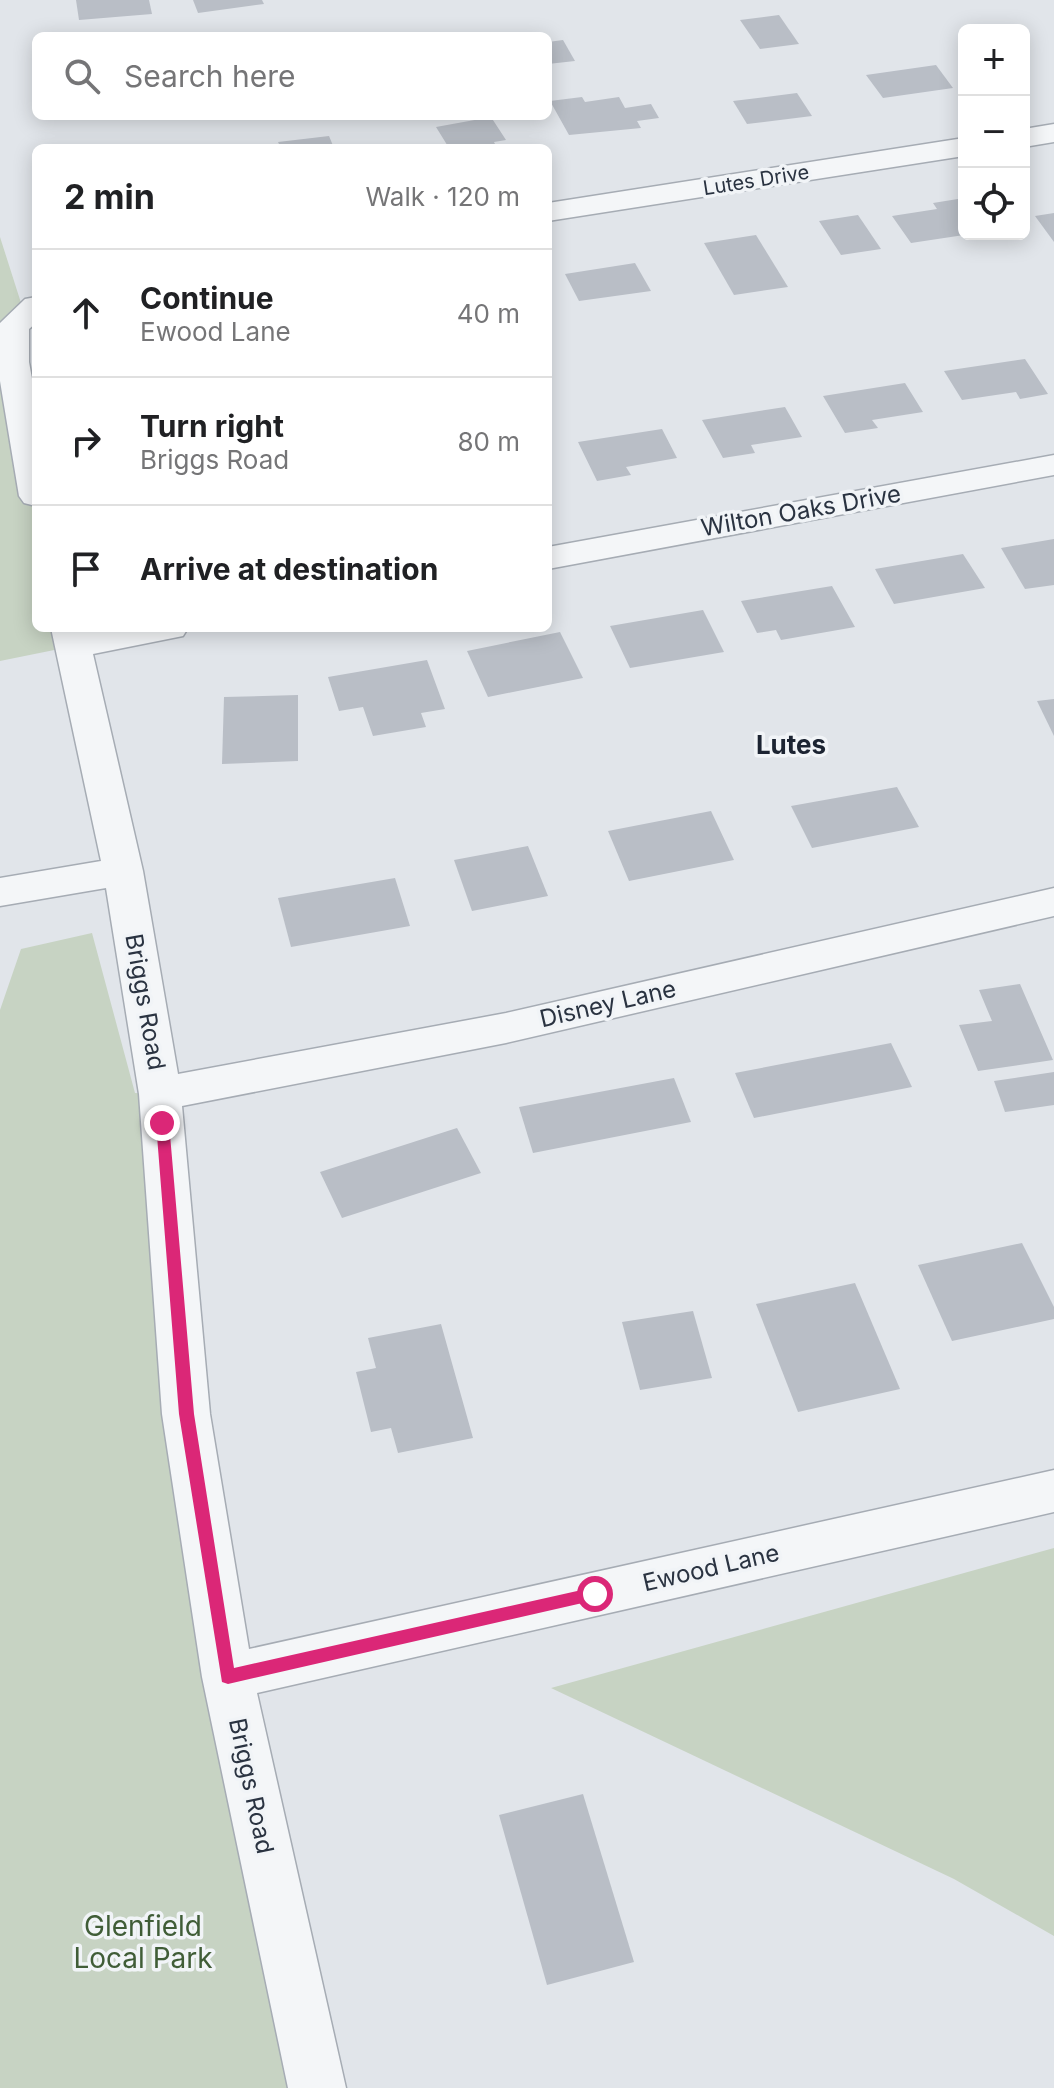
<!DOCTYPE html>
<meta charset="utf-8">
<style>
:root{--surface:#fff;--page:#f6f6f6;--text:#202124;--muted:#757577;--line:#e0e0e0}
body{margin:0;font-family:Inter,sans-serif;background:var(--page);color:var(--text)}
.controls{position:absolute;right:24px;top:24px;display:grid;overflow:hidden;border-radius:12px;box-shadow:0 4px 20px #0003}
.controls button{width:72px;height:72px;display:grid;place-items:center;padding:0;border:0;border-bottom:2px solid var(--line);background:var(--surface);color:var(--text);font:40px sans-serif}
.stop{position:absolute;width:24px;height:24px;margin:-18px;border:6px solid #db2777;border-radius:50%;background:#fff}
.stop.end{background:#db2777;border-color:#fff;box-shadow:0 2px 8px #0008}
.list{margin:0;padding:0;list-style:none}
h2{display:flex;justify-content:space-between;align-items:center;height:104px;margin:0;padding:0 32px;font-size:34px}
h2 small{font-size:26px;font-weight:400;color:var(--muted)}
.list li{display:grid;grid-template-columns:52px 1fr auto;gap:24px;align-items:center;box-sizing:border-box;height:128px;padding:0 32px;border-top:2px solid var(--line)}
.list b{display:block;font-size:30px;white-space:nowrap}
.list p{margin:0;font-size:26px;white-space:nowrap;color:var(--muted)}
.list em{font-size:26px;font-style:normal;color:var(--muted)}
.icon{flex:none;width:44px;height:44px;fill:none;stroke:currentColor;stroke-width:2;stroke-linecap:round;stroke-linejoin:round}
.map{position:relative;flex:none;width:1054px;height:2088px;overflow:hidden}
.search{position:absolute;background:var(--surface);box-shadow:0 4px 20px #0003;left:32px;top:32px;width:520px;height:88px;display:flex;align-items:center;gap:20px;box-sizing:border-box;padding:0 28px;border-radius:12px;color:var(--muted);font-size:30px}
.panel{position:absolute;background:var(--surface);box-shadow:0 4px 20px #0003;left:32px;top:144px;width:520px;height:488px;border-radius:12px}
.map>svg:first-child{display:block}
.green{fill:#c7d3c3}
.building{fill:#b9bec6}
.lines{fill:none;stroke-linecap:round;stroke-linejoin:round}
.minor-casing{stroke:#a6acb4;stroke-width:3}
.minor{fill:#f4f6f8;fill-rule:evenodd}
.route{fill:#db2777}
.labels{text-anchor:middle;stroke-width:7;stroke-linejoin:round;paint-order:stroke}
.far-street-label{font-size:20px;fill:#2a3341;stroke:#f1f4f7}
.street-label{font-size:24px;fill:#2a3341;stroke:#f1f4f7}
.neighbourhood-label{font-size:26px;font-weight:bold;fill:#1c2432;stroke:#f1f4f7}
.near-park-label{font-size:28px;fill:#405d37;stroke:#f1f4f7}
</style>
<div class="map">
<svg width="1054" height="2088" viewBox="0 0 1054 2088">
<rect width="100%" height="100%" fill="#e1e5ea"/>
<g class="green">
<polygon points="0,237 22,306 36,496 36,628 69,628 74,646 0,661"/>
<polygon points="92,933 135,1093 160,1094 180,1338 317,2088 0,2088 0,1010 21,949"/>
<polygon points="1054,1548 1054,1936 954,1879 551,1688"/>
</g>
<g class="building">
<polygon points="76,0 149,0 152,14 79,20"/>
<polygon points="193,0 262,0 264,4 198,13"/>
<polygon points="779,15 799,44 760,49 740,20"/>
<polygon points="563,40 575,61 548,64 548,42"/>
<polygon points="936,65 953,88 883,98 866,75"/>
<polygon points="797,93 812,116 747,124 733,101"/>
<polygon points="582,97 585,102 619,97 625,108 651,104 659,118 637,121 641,128 569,135 550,101"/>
<polygon points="491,117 506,140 494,142 497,148 449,148 436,127"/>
<polygon points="329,136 334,148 281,148 278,142"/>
<polygon points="964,198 964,235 911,243 892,216 937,209 933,203"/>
<polygon points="1054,213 1054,242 1035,216"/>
<polygon points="858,215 881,249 841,255 819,221"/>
<polygon points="756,235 788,287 734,295 704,243"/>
<polygon points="635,263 651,291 579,301 565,274"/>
<polygon points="1025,359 1048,394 1020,399 1016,392 962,400 944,371"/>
<polygon points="905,383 923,412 872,420 878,428 845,433 823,396"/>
<polygon points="785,407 802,437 751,445 755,453 723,458 702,420"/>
<polygon points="662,429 677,458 626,467 631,475 597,481 578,442"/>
<polygon points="1054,539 1054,585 1025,589 1001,548"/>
<polygon points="963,554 985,588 894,604 875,569"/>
<polygon points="832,586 855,627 781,640 776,630 757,633 741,601"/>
<polygon points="703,610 724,652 630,668 610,626"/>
<polygon points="560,632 583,678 488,697 467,651"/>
<polygon points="427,660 445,709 421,713 426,727 373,736 363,707 339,711 328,677"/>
<polygon points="298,695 298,761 222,764 224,697"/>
<polygon points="1054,699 1054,736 1037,701"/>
<polygon points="897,787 919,827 812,848 791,806"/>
<polygon points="711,811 734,860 629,881 608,831"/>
<polygon points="528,846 548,896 472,911 454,860"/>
<polygon points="395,878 410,926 291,947 278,898"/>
<polygon points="1020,984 1053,1060 978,1071 959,1025 992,1021 979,990"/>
<polygon points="891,1043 912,1087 754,1118 735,1073"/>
<polygon points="1054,1072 1054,1105 1005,1112 994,1081"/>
<polygon points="674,1078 691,1122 533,1153 519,1107"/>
<polygon points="457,1128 481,1173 342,1218 320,1172"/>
<polygon points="1022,1243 1054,1307 1054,1319 952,1341 918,1265"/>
<polygon points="855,1283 900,1389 798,1412 756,1304"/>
<polygon points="693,1311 712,1378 640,1390 622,1322"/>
<polygon points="441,1324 473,1438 398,1453 391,1428 371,1432 356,1372 376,1368 368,1338"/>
<polygon points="583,1794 634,1962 547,1985 499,1815"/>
</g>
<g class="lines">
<defs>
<g id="minor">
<polygon points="1054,124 1054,142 1024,147 1024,129"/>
<polygon points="964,138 964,156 548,221 548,203"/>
<polygon points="36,297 36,323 29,329 29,362 36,401 36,506 24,503 19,496 0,381 0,323 25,299"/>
<polygon points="1054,455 1054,475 548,569 548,547"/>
<polygon points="51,628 87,628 88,632 108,628 188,628 183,636 93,654 143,871 178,1074 506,1013 1054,888 1054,916 506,1043 182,1106 210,1414 249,1649 1054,1470 1054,1512 257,1693 346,2088 288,2088 202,1677 162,1414 139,1094 106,888 0,906 0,878 101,861"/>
</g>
</defs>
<use href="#minor" class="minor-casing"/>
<use href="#minor" class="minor"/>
</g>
<polygon class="route" points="162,1118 169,1123 194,1414 234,1668 595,1587 600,1589 600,1599 228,1684 222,1682 179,1414 156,1123"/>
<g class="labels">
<g class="far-street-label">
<text transform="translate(756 180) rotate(-9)" y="7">Lutes Drive</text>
</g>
<g class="street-label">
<text transform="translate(801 511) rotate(-10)" y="8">Wilton Oaks Drive</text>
<text transform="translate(145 1002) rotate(80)" y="8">Briggs Road</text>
<text transform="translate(608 1004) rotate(-13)" y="8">Disney Lane</text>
<text transform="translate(711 1568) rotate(-13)" y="8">Ewood Lane</text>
<text transform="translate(251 1786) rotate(78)" y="8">Briggs Road</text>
</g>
<g class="neighbourhood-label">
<text x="791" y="754">Lutes</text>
</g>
<g class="near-park-label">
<text x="143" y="1936">Glenfield<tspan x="143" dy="32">Local Park</tspan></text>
</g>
</g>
</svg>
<div class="controls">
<button>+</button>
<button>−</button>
<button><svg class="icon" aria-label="locate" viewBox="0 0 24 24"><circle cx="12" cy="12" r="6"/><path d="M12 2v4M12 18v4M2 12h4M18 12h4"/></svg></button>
</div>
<div class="stop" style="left:595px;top:1594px"></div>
<div class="stop end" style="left:162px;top:1123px"></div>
<div class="search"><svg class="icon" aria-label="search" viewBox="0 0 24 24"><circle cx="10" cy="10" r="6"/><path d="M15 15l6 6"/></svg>Search here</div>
<section class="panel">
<h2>2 min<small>Walk · 120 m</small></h2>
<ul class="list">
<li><svg class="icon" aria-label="ahead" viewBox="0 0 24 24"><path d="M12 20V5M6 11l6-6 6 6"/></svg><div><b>Continue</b><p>Ewood Lane</p></div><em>40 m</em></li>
<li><svg class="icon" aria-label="right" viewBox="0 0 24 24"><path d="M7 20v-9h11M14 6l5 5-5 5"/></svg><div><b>Turn right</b><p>Briggs Road</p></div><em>80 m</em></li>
<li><svg class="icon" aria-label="arrive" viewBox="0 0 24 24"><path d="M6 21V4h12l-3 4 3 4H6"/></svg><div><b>Arrive at destination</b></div></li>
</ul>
</section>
</div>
